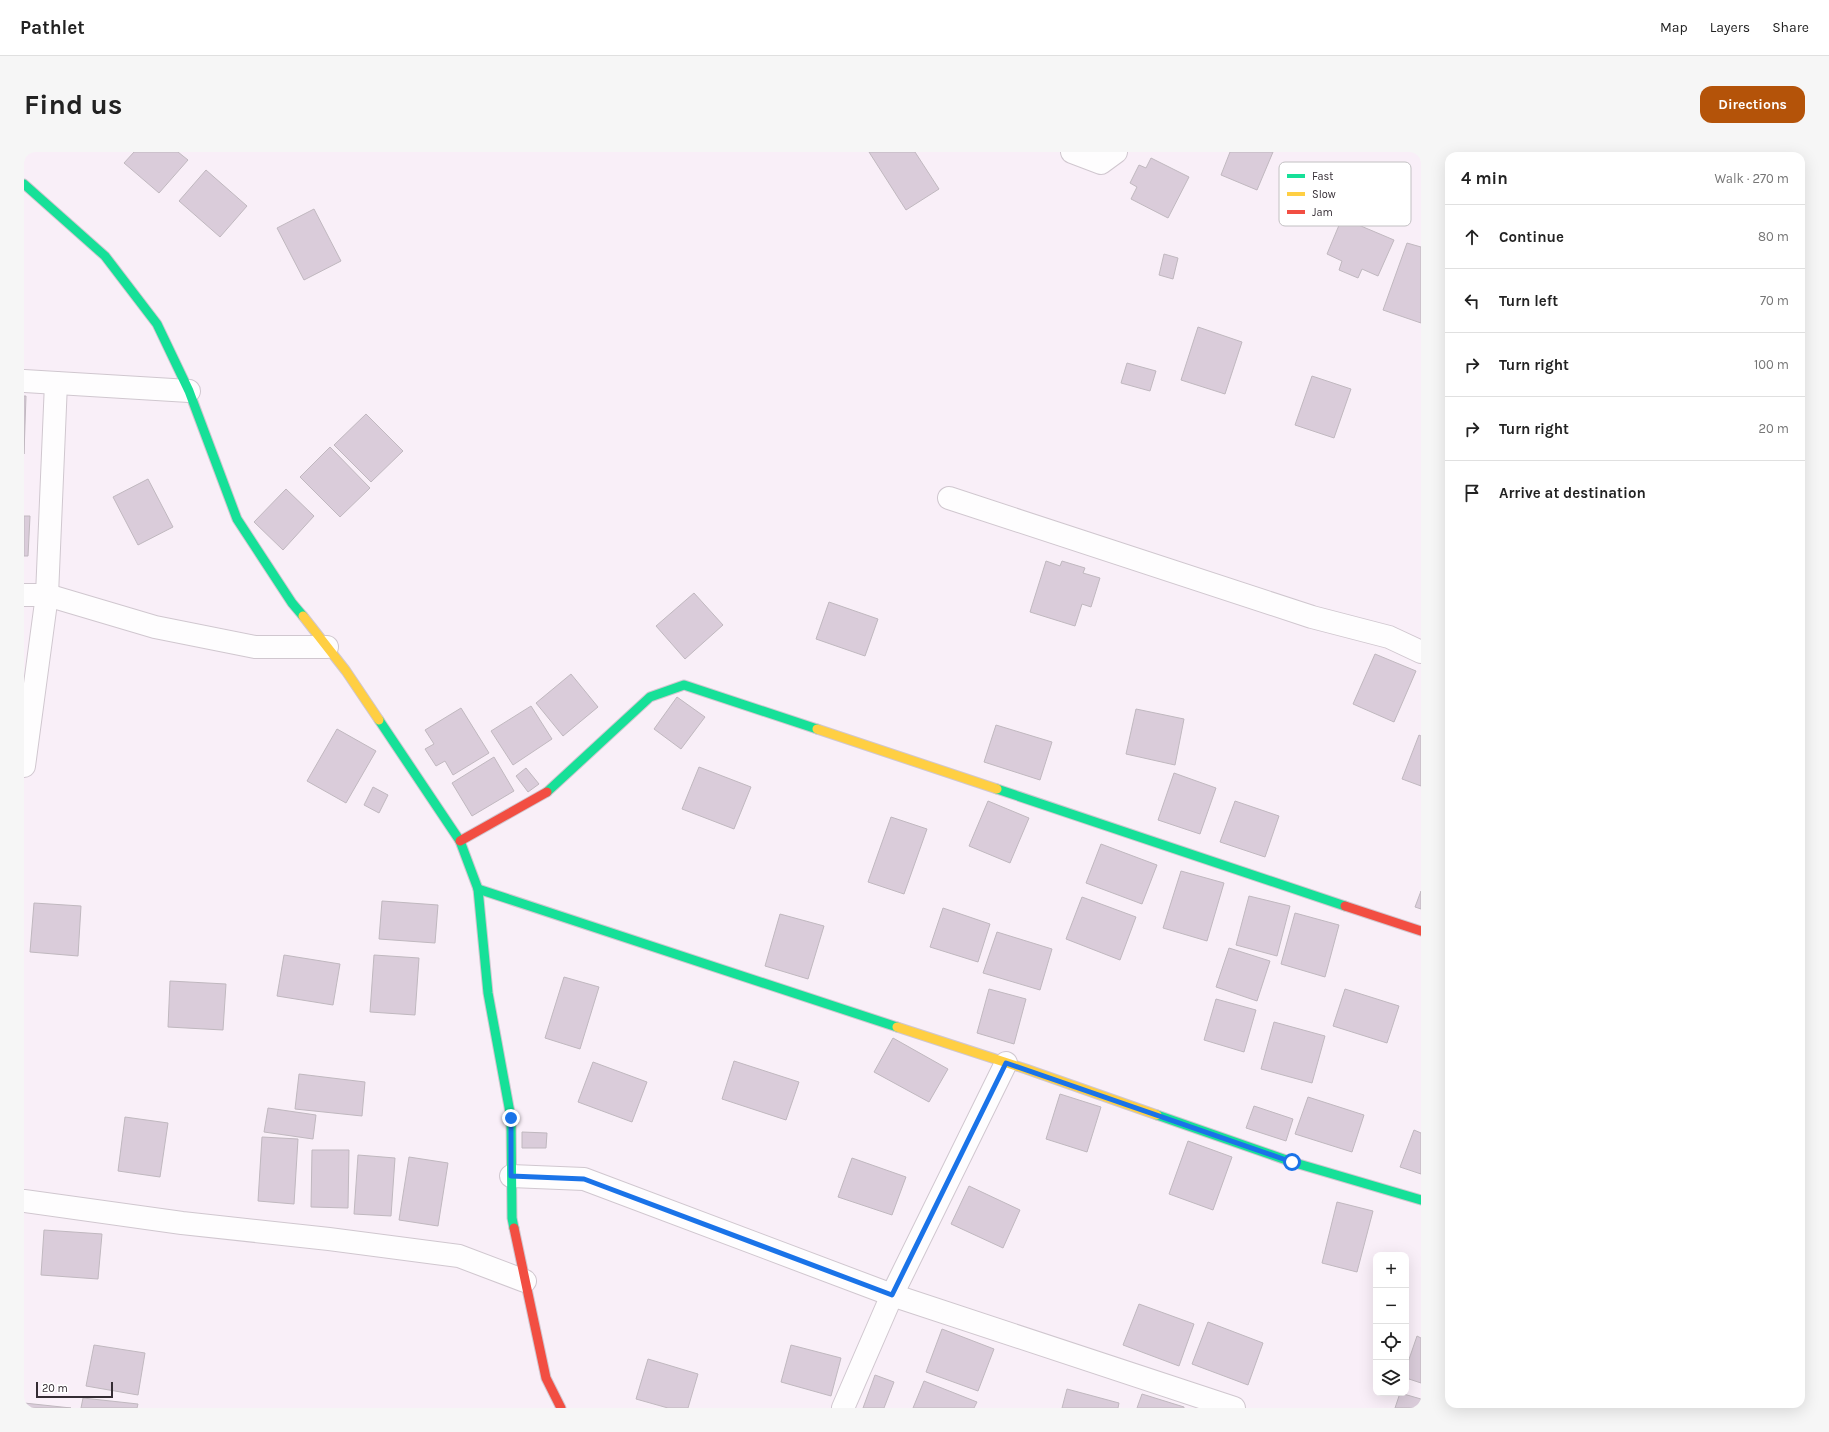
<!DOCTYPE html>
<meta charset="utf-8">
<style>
:root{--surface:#fff;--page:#f6f6f6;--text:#222;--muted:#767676;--line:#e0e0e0;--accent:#b45309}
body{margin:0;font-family:Karla,sans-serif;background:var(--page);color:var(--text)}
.controls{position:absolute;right:12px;bottom:12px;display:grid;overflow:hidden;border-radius:8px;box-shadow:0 4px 16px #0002}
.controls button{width:36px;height:36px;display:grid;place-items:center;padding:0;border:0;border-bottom:1px solid var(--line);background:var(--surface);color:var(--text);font:20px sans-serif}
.scale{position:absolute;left:12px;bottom:10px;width:77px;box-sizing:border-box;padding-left:4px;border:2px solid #342c33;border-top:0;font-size:11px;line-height:14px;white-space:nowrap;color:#342c33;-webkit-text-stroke:3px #fff;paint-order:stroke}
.stop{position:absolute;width:12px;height:12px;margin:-9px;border:3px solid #1a73e8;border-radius:50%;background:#fff}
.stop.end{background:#1a73e8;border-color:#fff;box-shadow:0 1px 4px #0008}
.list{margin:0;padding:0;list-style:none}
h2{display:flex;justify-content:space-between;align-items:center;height:52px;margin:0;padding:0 16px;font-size:17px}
h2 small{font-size:13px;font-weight:400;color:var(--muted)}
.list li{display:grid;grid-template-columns:26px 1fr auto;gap:12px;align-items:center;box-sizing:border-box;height:64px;padding:0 16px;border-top:1px solid var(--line)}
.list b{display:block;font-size:15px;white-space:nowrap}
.list em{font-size:13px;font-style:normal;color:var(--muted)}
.icon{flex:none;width:22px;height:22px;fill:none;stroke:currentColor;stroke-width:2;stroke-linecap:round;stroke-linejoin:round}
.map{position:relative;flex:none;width:1397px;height:1256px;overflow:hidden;border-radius:12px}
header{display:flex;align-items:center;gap:24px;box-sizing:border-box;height:56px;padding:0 20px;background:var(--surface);border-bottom:1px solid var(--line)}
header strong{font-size:19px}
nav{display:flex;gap:22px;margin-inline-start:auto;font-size:14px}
.intro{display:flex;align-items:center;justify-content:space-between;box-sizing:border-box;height:96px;padding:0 24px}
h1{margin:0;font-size:28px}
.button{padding:10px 18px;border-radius:12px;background:var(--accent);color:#fff;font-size:14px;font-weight:700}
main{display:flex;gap:24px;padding:0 24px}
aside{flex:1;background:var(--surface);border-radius:12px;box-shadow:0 4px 16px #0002}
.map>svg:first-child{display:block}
.building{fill:#daccda;stroke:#c0b8bf}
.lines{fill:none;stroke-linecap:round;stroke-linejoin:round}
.street-casing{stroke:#d0c7cf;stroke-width:24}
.fast-casing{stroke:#d0c7cf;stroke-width:11}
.slow-casing{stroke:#d0c7cf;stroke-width:11}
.jam-casing{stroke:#d0c7cf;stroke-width:11}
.street{stroke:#fefdfe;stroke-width:22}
.fast{stroke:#16e098;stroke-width:9}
.slow{stroke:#ffcf43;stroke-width:9}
.jam{stroke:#f24e42;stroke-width:9}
.route{stroke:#1a73e8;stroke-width:5}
.key{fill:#fff;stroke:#c2c0c2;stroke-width:1}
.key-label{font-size:11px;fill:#342c33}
</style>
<header>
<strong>Pathlet</strong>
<nav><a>Map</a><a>Layers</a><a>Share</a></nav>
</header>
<div class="intro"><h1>Find us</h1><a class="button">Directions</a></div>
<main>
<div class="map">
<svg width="1397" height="1256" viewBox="0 0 1397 1256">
<rect width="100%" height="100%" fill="#f9eff8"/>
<g class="building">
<polygon points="110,0 154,0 164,8 135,41 100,11"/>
<polygon points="845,0 891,0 915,37 882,58"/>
<polygon points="1206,0 1249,0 1233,38 1197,23"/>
<polygon points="1127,6 1165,25 1144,66 1107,47 1113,35 1106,31 1115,13 1122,16"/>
<polygon points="182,18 223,54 196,85 155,49"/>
<polygon points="290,57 317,109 280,128 253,76"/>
<polygon points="1318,66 1370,88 1354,124 1338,117 1334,126 1315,118 1318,109 1303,102"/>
<polygon points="1383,91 1397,95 1397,171 1359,158"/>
<polygon points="1140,102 1154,106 1149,127 1135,123"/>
<polygon points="1174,175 1218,190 1201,242 1157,228"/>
<polygon points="1103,211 1132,219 1126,239 1097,231"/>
<polygon points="1288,224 1327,237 1310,286 1271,273"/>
<polygon points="0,244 2,244 0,302"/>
<polygon points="342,262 379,299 347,330 310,293"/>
<polygon points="306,295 346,336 316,365 276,325"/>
<polygon points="124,327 149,375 114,393 89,345"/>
<polygon points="262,337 290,364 259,398 230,370"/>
<polygon points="0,364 6,364 4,404 0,404"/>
<polygon points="1022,409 1036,414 1038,409 1061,416 1059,421 1076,426 1067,455 1058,452 1051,474 1006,460"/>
<polygon points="670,441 699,473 661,507 632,474"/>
<polygon points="805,450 854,467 841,504 792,487"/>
<polygon points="1351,502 1392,519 1370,570 1329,552"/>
<polygon points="547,522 574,555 539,584 512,551"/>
<polygon points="653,545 681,565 657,597 630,577"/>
<polygon points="507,554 528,587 489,613 467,579"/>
<polygon points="437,556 465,601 429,623 421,609 412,614 401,597 410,592 401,578"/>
<polygon points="1112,557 1160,567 1151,613 1102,602"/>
<polygon points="972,573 1028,590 1016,628 960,610"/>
<polygon points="313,577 352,599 322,651 283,629"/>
<polygon points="1395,583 1397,584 1397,634 1378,627"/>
<polygon points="470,605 490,639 448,664 428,631"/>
<polygon points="675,615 727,635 710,677 658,657"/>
<polygon points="502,616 515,632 504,640 492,624"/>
<polygon points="1150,621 1192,636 1176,682 1134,668"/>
<polygon points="349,635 364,643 355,661 340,653"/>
<polygon points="964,649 1005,666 986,711 945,694"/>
<polygon points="1211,649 1255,664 1241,705 1196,690"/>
<polygon points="867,665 903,677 880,742 844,730"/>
<polygon points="1077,692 1133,713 1118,752 1062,731"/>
<polygon points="1157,719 1200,731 1183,789 1139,776"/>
<polygon points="1397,739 1397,757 1391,755"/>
<polygon points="1225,744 1266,754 1253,804 1212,793"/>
<polygon points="1058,745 1112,765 1096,808 1042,787"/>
<polygon points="358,749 414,753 411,791 355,787"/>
<polygon points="10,751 57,754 54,804 6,800"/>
<polygon points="919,756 966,772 954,810 906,795"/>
<polygon points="1271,761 1315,773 1301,825 1257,812"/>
<polygon points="756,762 800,774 784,827 741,814"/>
<polygon points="973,780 1028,797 1016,838 959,821"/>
<polygon points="1205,796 1246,809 1233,849 1192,835"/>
<polygon points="260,803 316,812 309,853 253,844"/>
<polygon points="350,803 395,806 391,863 346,860"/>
<polygon points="540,825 575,835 556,897 521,886"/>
<polygon points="146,829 202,832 199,878 144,875"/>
<polygon points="965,837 1002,847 990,892 953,881"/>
<polygon points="1321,837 1375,854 1363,891 1309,874"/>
<polygon points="1192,847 1232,858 1220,900 1180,888"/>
<polygon points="1250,870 1301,884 1288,931 1237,917"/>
<polygon points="869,886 924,917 905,950 850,920"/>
<polygon points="710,909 775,930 762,968 698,947"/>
<polygon points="569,910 623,930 608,970 554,950"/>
<polygon points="275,922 341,930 338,964 271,957"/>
<polygon points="1036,942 1077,955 1063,1000 1022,987"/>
<polygon points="1284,945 1340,963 1328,1000 1271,982"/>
<polygon points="1230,954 1269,967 1262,989 1222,976"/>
<polygon points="244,956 292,963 289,987 240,980"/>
<polygon points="101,965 144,971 136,1025 94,1019"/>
<polygon points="1390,978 1397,981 1397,1022 1376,1015"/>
<polygon points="498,980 523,981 522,996 498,996"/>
<polygon points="238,985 274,987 270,1052 234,1049"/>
<polygon points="1164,989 1208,1005 1189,1058 1145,1042"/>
<polygon points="288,998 325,998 324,1056 287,1055"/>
<polygon points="334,1003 371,1006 367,1064 330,1062"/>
<polygon points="385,1005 424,1011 414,1074 375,1068"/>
<polygon points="828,1006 882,1025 868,1063 814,1045"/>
<polygon points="945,1034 996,1058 979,1096 927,1072"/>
<polygon points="1313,1050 1349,1059 1333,1120 1298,1111"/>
<polygon points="20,1078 78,1082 74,1127 17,1123"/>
<polygon points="1115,1152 1170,1172 1155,1214 1099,1193"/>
<polygon points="1184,1170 1239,1191 1224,1233 1168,1212"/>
<polygon points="918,1177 970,1197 954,1239 902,1220"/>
<polygon points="1393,1184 1397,1186 1397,1231 1382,1226 1382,1216"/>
<polygon points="70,1193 121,1201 114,1243 62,1234"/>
<polygon points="767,1193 817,1206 807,1244 757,1230"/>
<polygon points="624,1207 674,1222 664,1256 644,1256 612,1247"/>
<polygon points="851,1223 870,1230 860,1256 839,1256"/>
<polygon points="900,1229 953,1250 950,1256 889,1256"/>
<polygon points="1043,1237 1095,1251 1094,1256 1038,1256"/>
<polygon points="1376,1241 1397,1247 1397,1256 1371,1256"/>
<polygon points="1118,1242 1160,1255 1160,1256 1113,1256"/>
<polygon points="59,1246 114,1252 113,1256 57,1256"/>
<polygon points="0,1251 47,1256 0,1256"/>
</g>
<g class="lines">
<defs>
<g id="street">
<polyline points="1048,0 1077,11 1092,0"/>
<polyline points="0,229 165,239"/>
<polyline points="925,346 1288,465 1365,485 1397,500"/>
<polyline points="0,443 23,443 131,475 231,495 303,495"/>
<polyline points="0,614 23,443 32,231"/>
<polyline points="487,1024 560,1027 868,1143 1210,1256"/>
<polyline points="0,1049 158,1071 305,1087 435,1104 501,1129"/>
<polyline points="819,1256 868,1143 982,911"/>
</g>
<g id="fast">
<polyline points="0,32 81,104 133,172 165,239 213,367 268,451 279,464"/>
<polyline points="355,568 436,689 454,737 464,841 487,966 488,1066 490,1076"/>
<polyline points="973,637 1321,754"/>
<polyline points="523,640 626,545 660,533 793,577"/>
<polyline points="454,737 873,875"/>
<polyline points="1133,963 1268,1010 1397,1048"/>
</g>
<g id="slow">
<polyline points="279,464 322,519 355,568"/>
<polyline points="793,577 973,637"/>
<polyline points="873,875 1002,917 1133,963"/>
</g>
<g id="jam">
<polyline points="436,689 523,640"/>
<polyline points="1321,754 1397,779"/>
<polyline points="490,1076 522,1226 537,1256"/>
</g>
</defs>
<use href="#street" class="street-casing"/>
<use href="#fast" class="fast-casing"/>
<use href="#slow" class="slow-casing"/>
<use href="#jam" class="jam-casing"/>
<use href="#street" class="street"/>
<use href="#fast" class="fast"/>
<use href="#slow" class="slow"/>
<use href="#jam" class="jam"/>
</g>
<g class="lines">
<polyline class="route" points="487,966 487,1024 560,1027 868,1143 982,911 1268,1010"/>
</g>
<rect x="1255" y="10" width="132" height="64" rx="6" class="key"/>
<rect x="1263" y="22" width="18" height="4" fill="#16e098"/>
<rect x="1263" y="40" width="18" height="4" fill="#ffcf43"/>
<rect x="1263" y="58" width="18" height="4" fill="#f24e42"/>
<g class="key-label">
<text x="1288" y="28">Fast</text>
<text x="1288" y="46">Slow</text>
<text x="1288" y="64">Jam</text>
</g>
</svg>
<div class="controls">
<button>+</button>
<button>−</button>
<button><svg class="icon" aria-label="locate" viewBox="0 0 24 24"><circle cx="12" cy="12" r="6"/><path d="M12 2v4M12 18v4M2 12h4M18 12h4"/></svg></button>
<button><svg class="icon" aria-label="layers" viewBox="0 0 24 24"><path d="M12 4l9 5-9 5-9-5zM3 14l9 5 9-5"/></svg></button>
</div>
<div class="scale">20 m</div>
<div class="stop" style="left:1268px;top:1010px"></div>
<div class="stop end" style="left:487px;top:966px"></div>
</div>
<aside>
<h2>4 min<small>Walk · 270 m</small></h2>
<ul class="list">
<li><svg class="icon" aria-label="ahead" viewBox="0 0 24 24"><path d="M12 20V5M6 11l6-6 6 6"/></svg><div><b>Continue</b></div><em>80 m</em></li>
<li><svg class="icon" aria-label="left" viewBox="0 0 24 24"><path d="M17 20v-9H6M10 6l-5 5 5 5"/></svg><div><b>Turn left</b></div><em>70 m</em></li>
<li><svg class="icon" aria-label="right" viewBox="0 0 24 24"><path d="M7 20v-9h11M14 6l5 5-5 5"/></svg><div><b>Turn right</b></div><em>100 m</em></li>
<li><svg class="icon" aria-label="right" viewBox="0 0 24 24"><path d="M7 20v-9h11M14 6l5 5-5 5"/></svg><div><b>Turn right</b></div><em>20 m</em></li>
<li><svg class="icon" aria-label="arrive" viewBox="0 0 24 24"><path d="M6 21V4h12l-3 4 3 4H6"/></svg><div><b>Arrive at destination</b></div></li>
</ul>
</aside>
</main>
